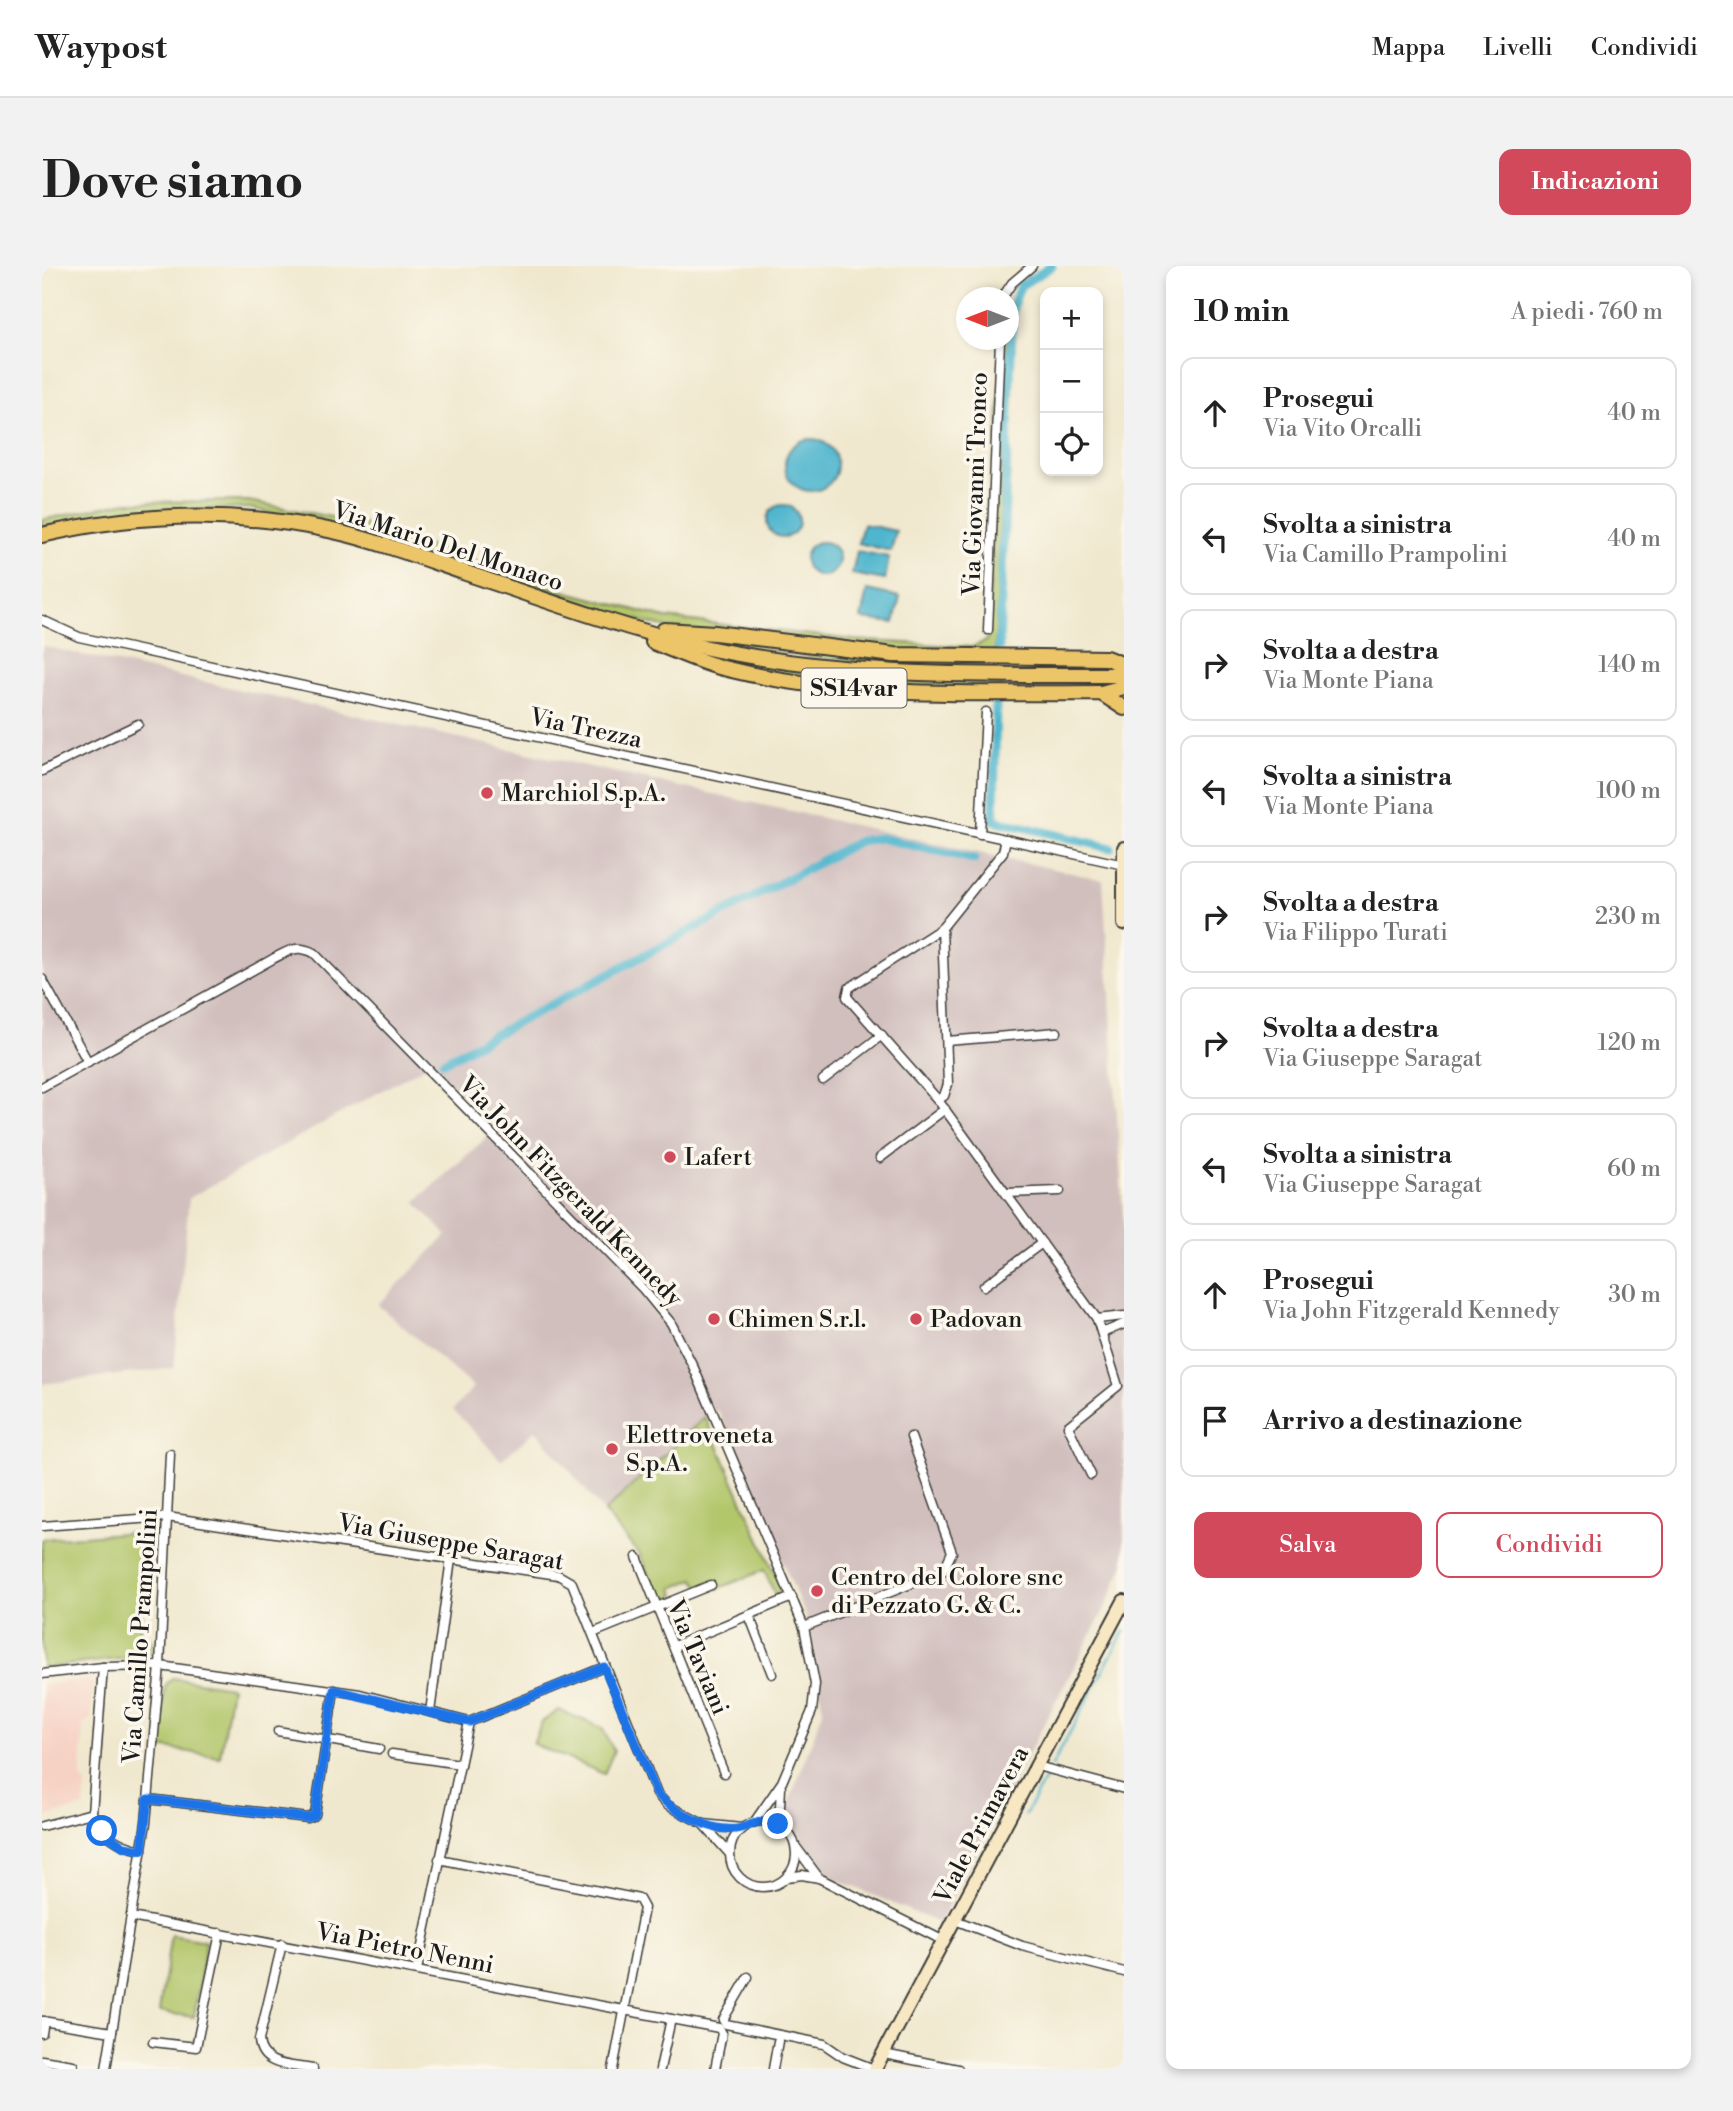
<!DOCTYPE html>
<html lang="it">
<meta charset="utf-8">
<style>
:root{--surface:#fff;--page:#f2f2f2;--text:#222;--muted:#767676;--line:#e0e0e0;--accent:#d1495b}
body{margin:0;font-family:"Libre Bodoni",serif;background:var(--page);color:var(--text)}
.controls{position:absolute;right:21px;top:21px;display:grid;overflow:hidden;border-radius:14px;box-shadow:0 4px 10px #0003}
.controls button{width:63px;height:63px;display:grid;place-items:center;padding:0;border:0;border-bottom:2px solid var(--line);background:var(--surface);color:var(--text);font:35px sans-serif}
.compass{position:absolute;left:914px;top:21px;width:63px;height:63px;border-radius:50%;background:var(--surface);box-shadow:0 4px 10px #0003;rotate:270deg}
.stop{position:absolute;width:21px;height:21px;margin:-16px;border:5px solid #1a73e8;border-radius:50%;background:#fff}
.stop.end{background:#1a73e8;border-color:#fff;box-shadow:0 2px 7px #0008}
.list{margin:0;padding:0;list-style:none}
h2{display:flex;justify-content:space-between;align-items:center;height:91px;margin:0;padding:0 28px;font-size:30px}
h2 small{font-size:23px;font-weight:400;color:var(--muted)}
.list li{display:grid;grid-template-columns:46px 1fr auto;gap:21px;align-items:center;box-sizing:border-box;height:112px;margin:0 14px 14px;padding:0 14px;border:2px solid var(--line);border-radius:14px}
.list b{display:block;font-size:26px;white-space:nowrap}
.list p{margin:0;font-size:23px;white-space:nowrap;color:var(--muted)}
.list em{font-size:23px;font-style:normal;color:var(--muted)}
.actions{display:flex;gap:14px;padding:21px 28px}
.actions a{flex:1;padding:16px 0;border:2px solid var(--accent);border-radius:14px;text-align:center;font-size:24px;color:var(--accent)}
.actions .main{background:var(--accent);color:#fff}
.icon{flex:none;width:38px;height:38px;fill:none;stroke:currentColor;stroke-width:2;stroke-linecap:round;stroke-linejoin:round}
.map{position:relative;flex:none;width:1082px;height:1803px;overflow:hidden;border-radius:14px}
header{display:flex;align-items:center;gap:42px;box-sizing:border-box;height:98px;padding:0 35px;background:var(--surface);border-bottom:2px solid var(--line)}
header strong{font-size:33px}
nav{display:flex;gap:38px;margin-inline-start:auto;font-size:24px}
.intro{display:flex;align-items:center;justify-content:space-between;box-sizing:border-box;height:168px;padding:0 42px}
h1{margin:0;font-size:49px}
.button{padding:18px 32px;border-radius:14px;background:var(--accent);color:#fff;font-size:24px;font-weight:700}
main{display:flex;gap:42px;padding:0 42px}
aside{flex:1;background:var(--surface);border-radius:14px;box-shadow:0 4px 10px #0003}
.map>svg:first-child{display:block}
.built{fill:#f6d2c4}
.industrial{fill:#d1bfbe}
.green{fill:#b2c66a;stroke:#677143;stroke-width:2}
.water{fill:#4fb6ce;stroke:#366975;stroke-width:2}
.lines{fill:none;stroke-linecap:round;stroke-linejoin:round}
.stream{stroke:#4fb6ce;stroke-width:2.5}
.canal{stroke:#4fb6ce;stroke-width:9}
.minor-casing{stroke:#3c3b37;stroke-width:11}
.secondary-casing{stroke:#3c3b37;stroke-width:16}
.trunk-casing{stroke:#3c3b37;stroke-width:18}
.minor{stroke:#fff;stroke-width:8}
.secondary{stroke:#f7e8c3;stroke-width:12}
.trunk{stroke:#ecc569;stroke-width:14}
.route{stroke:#1a73e8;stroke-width:9}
.poi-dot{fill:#d1495b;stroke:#fbf7ec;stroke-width:2.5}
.labels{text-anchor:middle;stroke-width:7;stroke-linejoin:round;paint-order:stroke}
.shield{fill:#fbf7ec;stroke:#5f5e5a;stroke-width:2}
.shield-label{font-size:23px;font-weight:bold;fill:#1c1c1c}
.street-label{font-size:24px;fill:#1c1c1c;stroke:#fbf7ec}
.poi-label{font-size:24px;fill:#1c1c1c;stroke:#fbf7ec;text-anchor:start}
</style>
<header>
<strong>Waypost</strong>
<nav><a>Mappa</a><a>Livelli</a><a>Condividi</a></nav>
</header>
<div class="intro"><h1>Dove siamo</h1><a class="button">Indicazioni</a></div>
<main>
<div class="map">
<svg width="1082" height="1803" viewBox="0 0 1082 1803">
<rect width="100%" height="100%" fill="#fbf7ec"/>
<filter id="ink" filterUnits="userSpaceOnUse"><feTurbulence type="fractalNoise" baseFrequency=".0143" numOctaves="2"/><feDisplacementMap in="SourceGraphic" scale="14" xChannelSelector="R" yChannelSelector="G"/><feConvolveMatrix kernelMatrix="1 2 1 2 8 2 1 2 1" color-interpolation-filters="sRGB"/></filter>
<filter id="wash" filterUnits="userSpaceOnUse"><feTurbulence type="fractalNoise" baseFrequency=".00686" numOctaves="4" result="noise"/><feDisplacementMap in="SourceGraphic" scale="28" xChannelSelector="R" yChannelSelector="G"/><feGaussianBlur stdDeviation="1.57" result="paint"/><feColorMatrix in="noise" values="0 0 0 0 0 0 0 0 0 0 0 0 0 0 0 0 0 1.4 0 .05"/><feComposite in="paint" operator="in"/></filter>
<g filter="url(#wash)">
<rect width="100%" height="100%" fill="#f0e8ce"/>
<polygon class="built" points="45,1413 51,1417 49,1452 41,1459 39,1512 44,1518 42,1541 0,1552 0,1419"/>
<polygon class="industrial" points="0,380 1061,614 1082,968 1082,1298 1063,1342 897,1657 774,1605 745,1542 781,1445 768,1360 676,1144 663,1151 562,1246 494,1164 459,1194 411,1144 431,1121 336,1039 405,969 373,936 454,863 389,797 147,932 132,1102 0,1118"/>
<g class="green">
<polygon points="960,74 965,74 953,388 876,387 626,362 536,339 311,264 207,242 82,247 0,261 0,254 84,236 206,235 320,257 518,324 624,352 812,374 930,381 944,375 946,367"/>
<path d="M648,371L678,372L807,390L960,396V400C854,404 752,393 648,371Z"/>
<polygon points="641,384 854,416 960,418 960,423 882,423 723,407"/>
<polygon points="663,1151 738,1319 739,1324 734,1331 722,1304 675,1323 671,1315 658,1321 652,1313 631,1322 633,1329 618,1336 598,1289 562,1246"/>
<polygon points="109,1257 115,1263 115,1269 102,1278 98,1367 110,1375 109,1385 102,1390 0,1402 0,1273 96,1266 101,1258"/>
<polygon points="130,1412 189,1421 178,1491 118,1481 123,1420"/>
<polygon points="517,1444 560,1462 572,1485 562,1508 491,1478 500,1456"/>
<polygon points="129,1669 164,1675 152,1751 117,1746"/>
</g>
<g class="water">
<circle cx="769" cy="199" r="26"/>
<circle cx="741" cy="255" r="16"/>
<polygon points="821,258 854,265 849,285 816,277"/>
<circle cx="780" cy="293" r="17"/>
<polygon points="815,285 847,291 843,314 810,308"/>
<polygon points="825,324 858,331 852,357 819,353"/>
</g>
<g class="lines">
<g class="stream">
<polyline points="1010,1500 1082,1365"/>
<polyline points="983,1549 1007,1506"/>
</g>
<g class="canal">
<polyline points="957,381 971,40 978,20 1010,0"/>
<polyline points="954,436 952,554 1069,582"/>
<polyline points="401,796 817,575 838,572 932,593"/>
</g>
</g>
</g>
<g filter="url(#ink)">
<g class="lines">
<defs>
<g id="minor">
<polyline points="960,32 970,17 990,0"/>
<polyline points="0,354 37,371 1082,599"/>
<polyline points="946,364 958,74"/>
<polyline points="0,505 96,458"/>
<polyline points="938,568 944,446"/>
<polyline points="964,573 961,586 900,662 807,722 805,731 896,834 1055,1053 1076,1120 1026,1160 1049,1209"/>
<polyline points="0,713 46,796"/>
<polyline points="905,775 1015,766"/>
<polyline points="781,814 840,769"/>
<path d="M0,821L229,694C246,685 254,678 272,687L601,1023L629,1057L651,1100L762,1361L773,1418L770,1445L740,1516L713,1555"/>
<polyline points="896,834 902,830 906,818 900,662"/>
<polyline points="838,892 903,843"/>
<polyline points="965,927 1018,925"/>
<polyline points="942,1020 1000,977"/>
<polyline points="1055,1053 1082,1050"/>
<polyline points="1060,1067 1082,1058"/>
<polyline points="0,1260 125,1251 516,1309 530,1317 615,1528 625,1539 661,1558 687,1587"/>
<polyline points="595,1291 682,1507"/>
<polyline points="707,1349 730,1408"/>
<polyline points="762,1361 901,1305 910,1286 869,1171"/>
<polyline points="551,1367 669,1319"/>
<polyline points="632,1380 750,1331"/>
<path d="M61,1401L50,1547C62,1570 75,1579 100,1584"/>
<polyline points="0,1408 61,1401 118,1400 318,1428 427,1456 562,1401"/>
<polyline points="388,1446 409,1293"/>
<polyline points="236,1465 337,1483"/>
<polyline points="350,1488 418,1498"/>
<polyline points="995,1500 1082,1523"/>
<polyline points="106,1533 266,1552 273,1549 292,1424"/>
<circle cx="721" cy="1588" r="33"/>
<polyline points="661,1558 699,1562"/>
<polyline points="737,1559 739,1522"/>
<polyline points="0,1560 50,1547"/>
<polyline points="754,1581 777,1612"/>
<polyline points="397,1593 597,1633 602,1642 571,1803"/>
<polyline points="745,1611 760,1609 777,1612 902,1675"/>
<polyline points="89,1651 677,1762 680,1767 673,1803"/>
<polyline points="913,1654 980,1680 1082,1706"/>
<path d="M240,1678L217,1774C219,1801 249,1799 271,1803"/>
<polyline points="375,1704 427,1456"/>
<polyline points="706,1711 681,1754 684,1758 782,1778 801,1791 832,1803"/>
<polyline points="0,1755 70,1766"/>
<polyline points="0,1767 2,1755"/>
<polyline points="111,1776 154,1781 178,1667"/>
<polyline points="842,1788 916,1803"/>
<polyline points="0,1794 31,1799"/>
<polyline points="64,1803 104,1557 118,1400 128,1188"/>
<polyline points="618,1803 629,1753"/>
<polyline points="731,1803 736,1775"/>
</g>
<g id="secondary">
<polyline points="1082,582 1082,658"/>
<polyline points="833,1803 1082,1335"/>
</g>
<g id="trunk">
<path d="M0,269C97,246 194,244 291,265C336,275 380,292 424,307C501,333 577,361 657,380C797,412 939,409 1082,409"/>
<polyline points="622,364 673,367 852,389 1064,392 1082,399"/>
<path d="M611,376C634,385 657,396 681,402C804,433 934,427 1059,427L1082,442"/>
<polyline points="1059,427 1082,421"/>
</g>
</defs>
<use href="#minor" class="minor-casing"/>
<use href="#secondary" class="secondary-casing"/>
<use href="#trunk" class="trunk-casing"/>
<use href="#minor" class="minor"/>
<use href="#secondary" class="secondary"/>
<use href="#trunk" class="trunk"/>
</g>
</g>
<g class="lines" filter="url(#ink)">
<path class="route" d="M60,1565L82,1581L100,1584L106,1533L266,1552L273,1549L292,1424L427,1456L562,1401L615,1528C632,1546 673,1569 699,1562C714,1558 720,1551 736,1558"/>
</g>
<g class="poi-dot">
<circle cx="445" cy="527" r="7"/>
<circle cx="628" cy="891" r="7"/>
<circle cx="672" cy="1053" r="7"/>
<circle cx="874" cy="1053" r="7"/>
<circle cx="570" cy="1183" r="7"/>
<circle cx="775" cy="1325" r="7"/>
</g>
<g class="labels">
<rect class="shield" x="759.5" y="402.5" width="105" height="39" rx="5"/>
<g class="shield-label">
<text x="812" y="430">SS14var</text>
</g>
<g class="street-label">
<text transform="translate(933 218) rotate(-88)" y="8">Via Giovanni Tronco</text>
<text transform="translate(406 280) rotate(18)" y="8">Via Mario Del Monaco</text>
<text transform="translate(544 462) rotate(12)" y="8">Via Trezza</text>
<text transform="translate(529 925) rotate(46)" y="8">Via John Fitzgerald Kennedy</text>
<text transform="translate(409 1276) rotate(10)" y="8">Via Giuseppe Saragat</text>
<text transform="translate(98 1370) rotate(-86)" y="8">Via Camillo Prampolini</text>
<text transform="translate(656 1391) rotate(67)" y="8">Via Taviani</text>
<text transform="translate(939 1559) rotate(-62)" y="8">Viale Primavera</text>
<text transform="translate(363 1682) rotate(11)" y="8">Via Pietro Nenni</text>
</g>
<g class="poi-label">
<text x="459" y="535">Marchiol S.p.A.</text>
<text x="642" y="899">Lafert</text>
<text x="686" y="1061">Chimen S.r.l.</text>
<text x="888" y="1061">Padovan</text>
<text x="584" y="1177">Elettroveneta<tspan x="584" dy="28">S.p.A.</tspan></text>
<text x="789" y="1319">Centro del Colore snc<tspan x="789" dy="28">di Pezzato G. &amp; C.</tspan></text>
</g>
</g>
</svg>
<div class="controls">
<button>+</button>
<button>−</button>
<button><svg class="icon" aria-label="locate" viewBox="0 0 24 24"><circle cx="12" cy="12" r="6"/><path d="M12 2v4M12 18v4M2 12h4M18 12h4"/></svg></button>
</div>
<svg class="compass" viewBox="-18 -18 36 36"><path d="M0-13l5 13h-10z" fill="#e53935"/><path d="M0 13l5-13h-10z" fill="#767676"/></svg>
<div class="stop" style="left:60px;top:1565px"></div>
<div class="stop end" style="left:736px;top:1558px"></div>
</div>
<aside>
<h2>10 min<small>A piedi · 760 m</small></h2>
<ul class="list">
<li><svg class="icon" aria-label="ahead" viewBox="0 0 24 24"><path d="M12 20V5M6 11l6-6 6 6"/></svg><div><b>Prosegui</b><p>Via Vito Orcalli</p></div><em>40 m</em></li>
<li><svg class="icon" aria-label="left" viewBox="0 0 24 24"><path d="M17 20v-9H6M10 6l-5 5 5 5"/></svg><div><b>Svolta a sinistra</b><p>Via Camillo Prampolini</p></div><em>40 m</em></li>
<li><svg class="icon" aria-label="right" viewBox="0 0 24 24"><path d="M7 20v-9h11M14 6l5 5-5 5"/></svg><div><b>Svolta a destra</b><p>Via Monte Piana</p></div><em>140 m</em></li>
<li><svg class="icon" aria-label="left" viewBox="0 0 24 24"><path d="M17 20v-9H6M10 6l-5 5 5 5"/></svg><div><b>Svolta a sinistra</b><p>Via Monte Piana</p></div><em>100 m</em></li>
<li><svg class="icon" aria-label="right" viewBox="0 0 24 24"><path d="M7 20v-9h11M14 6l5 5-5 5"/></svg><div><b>Svolta a destra</b><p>Via Filippo Turati</p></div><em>230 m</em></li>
<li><svg class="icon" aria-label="right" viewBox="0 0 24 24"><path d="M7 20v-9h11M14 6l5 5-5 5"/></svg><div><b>Svolta a destra</b><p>Via Giuseppe Saragat</p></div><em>120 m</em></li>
<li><svg class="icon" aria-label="left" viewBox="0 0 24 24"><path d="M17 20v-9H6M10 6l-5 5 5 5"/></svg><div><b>Svolta a sinistra</b><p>Via Giuseppe Saragat</p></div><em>60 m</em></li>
<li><svg class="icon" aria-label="ahead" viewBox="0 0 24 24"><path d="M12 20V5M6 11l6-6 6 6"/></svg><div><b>Prosegui</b><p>Via John Fitzgerald Kennedy</p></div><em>30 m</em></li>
<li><svg class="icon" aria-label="arrive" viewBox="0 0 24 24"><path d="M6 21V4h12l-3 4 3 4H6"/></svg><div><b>Arrivo a destinazione</b></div></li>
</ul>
<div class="actions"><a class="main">Salva</a><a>Condividi</a></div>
</aside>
</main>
